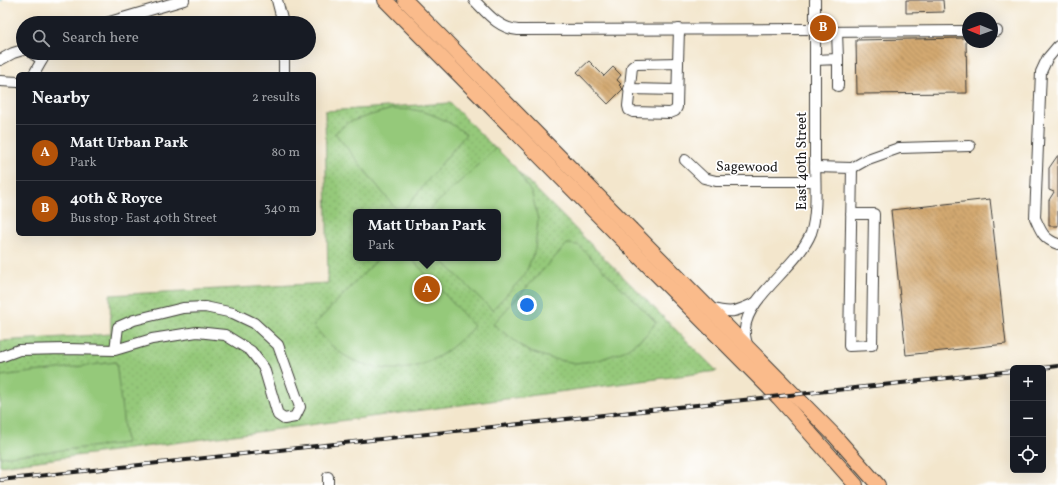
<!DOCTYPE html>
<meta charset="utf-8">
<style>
:root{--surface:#171b24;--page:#242831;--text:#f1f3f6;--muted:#9ea1a6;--line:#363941;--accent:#b45309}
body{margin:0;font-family:Vollkorn,serif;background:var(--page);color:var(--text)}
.controls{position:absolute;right:12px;bottom:12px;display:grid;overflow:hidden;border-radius:6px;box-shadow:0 4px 16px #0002}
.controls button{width:36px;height:36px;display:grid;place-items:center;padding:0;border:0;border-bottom:1px solid var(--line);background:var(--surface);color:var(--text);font:20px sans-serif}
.compass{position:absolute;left:962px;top:12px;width:36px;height:36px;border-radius:50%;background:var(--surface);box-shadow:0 4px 16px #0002;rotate:271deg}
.you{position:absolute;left:527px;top:305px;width:14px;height:14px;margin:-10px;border:3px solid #fff;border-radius:50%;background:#1a73e8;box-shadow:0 0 0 6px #1a73e833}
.badge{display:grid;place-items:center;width:26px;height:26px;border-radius:50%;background:var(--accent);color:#fff;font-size:13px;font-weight:700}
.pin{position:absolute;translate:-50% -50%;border:2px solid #fff;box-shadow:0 1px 4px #0006}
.popup{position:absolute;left:353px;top:209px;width:148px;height:52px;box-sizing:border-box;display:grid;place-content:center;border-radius:6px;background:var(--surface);filter:drop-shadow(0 1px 3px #0005);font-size:13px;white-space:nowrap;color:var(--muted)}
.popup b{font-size:15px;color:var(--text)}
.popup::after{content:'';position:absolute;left:50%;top:100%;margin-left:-8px;border:8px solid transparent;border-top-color:var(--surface)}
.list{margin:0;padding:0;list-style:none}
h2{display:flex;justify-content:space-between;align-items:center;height:52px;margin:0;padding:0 16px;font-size:17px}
h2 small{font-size:13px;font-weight:400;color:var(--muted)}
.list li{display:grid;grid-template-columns:26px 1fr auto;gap:12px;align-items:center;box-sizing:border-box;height:56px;padding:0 16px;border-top:1px solid var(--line)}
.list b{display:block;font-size:15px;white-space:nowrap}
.list p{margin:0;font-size:13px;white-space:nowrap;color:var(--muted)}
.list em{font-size:13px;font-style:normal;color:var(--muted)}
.icon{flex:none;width:22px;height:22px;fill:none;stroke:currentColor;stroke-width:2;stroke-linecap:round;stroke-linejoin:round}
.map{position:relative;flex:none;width:1058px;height:485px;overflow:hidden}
.search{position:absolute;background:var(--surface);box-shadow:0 4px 16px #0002;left:16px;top:16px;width:300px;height:44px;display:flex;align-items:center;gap:10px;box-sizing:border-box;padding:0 14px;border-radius:22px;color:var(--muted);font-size:15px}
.panel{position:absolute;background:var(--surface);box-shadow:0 4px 16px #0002;left:16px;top:72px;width:300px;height:164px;border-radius:6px}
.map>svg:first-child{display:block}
.park{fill:url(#park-dots);stroke:#58724b;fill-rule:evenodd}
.pitch{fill:#95c97a;stroke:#58724b}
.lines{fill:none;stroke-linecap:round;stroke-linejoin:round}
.stream{stroke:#53c1cb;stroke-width:2.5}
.building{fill:url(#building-back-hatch)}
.minor-casing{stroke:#3c3a36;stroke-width:12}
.highway-casing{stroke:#3c3a36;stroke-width:16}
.minor{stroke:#fff;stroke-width:10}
.highway{stroke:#fabb8b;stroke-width:14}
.rail-casing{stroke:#1c1c1c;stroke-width:4}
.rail{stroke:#fff;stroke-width:2.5;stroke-dasharray:8;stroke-linecap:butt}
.labels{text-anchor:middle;stroke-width:3.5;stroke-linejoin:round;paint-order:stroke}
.street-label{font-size:14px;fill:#1c1c1c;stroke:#fff}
</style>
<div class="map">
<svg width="1058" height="485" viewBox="0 0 1058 485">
<defs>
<pattern id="park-dots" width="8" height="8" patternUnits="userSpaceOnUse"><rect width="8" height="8" fill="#95c97a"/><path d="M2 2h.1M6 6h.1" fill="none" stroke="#80ac69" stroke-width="1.8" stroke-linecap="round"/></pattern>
<pattern id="building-back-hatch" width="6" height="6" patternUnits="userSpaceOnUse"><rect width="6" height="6" fill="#d3a971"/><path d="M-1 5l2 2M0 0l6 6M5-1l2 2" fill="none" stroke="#aa895c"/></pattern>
</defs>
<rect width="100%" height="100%" fill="#fff"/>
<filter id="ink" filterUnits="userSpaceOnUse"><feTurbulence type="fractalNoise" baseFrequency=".025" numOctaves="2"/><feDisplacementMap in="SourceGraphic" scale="8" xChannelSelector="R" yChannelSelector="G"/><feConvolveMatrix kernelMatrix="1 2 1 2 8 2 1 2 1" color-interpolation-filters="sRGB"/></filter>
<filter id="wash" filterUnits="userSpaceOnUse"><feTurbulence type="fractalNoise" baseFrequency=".012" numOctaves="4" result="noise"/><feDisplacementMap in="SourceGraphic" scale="16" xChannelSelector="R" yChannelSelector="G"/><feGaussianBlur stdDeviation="0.9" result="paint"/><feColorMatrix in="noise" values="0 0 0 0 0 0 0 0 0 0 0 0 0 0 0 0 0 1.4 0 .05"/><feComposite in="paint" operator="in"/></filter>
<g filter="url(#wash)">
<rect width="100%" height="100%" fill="#f3e6cc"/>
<path class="park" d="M450,103L717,371L0,466V341L111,334L110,295L328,283L325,111ZM356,212H498V258H356Z"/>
<g class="pitch">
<path d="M392,109C400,110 407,109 415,110C434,113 451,123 466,134L405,208H395L335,133L349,122L371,115Z"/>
<polygon points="496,148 515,167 532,194 538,220 535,249 525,275 492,310 439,258 498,258 498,212 427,212"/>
<polygon points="567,244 578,245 656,322 645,336 624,351 599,360 576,363 553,359 528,351 493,324"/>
<path d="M379,258H411L474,326C445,359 411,378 367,365C356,362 345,357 337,350C328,343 321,334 313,326Z"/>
<polygon points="116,362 126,443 0,457 0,376"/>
</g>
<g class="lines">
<polyline class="stream" points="0,0 1,0"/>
</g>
<g id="blocks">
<g class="building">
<polygon points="906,0 943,0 944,12 906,13"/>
<polygon points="966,38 967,93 857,94 856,40"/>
<polygon points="589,61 604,76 613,67 621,75 617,80 621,84 619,85 623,89 608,104 577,72"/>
<polygon points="1058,155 1058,226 1049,226 1049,200 1054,192 1049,190 1049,168"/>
<polygon points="990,199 1006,344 906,355 891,210"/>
</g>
</g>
</g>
<g filter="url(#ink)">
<use href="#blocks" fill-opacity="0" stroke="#3c3a36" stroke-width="1"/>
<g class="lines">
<defs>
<g id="minor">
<polyline points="277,0 283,23"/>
<path d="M474,0C487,13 498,28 518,30L815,29"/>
<polyline points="106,23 184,0"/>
<polyline points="992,31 997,31"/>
<polyline points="815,32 968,31"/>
<polyline points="837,32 838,59"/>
<path d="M1058,46L1047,59L1041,72L1035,218C1041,231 1043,239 1058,244"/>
<polyline points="32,53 42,60"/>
<polyline points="0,60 13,53 23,50"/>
<polyline points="815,60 838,59 838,86"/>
<polygon points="678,63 677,107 675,111 670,113 633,112 629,110 628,106 632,67 636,64"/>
<polyline points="678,63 679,29"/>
<polyline points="34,74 46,53"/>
<polyline points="284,74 284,53"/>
<polyline points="0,81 18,82"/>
<polyline points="629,89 677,90"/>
<polyline points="685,160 704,178 716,181 815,181"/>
<polyline points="815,167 852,168 849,346 872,345 874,214 851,214"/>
<polyline points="852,168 868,159 899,148 970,146"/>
<path d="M710,308C732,314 735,312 755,303"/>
<path d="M748,347C746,341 744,335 745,329C747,297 798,266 811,233C818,213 815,179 815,158C815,105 815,53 815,0"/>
<polyline points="0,357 19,350 66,349 115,350 152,339 197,332 225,335 251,351 264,368 278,415 284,419 295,417 300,407 278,345 254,323 233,313 205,307 183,308 134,320 118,327 115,350"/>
<polyline points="328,477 328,485"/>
</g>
<g id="highway">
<polyline points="385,0 779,398 856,485"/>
<polyline points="405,0 834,435 878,485"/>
</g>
</defs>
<use href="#minor" class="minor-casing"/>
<use href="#highway" class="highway-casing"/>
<use href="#minor" class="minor"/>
<use href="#highway" class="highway"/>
<defs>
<g id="rail">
<polyline points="1042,368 1058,366"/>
<polyline points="0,480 1013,371"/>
</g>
</defs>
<use href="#rail" class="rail-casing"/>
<use href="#rail" class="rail"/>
</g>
</g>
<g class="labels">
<g class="street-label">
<text transform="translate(801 161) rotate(-90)" y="5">East 40th Street</text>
<text transform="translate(747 166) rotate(1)" y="5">Sagewood</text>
</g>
</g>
</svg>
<div class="controls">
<button>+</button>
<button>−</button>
<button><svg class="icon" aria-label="locate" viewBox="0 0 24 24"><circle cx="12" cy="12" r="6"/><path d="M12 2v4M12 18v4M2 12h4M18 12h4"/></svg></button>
</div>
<svg class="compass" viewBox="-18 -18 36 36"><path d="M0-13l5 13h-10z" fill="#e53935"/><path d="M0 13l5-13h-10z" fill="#9ea1a6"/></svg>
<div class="you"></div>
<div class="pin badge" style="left:427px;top:289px">A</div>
<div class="popup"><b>Matt Urban Park</b>Park</div>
<div class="pin badge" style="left:823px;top:28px">B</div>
<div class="search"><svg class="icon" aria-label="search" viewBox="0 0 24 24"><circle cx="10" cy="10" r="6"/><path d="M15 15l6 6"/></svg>Search here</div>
<section class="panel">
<h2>Nearby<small>2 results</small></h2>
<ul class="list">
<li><span class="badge">A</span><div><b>Matt Urban Park</b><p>Park</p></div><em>80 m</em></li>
<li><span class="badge">B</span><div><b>40th &amp; Royce</b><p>Bus stop · East 40th Street</p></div><em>340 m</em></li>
</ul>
</section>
</div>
